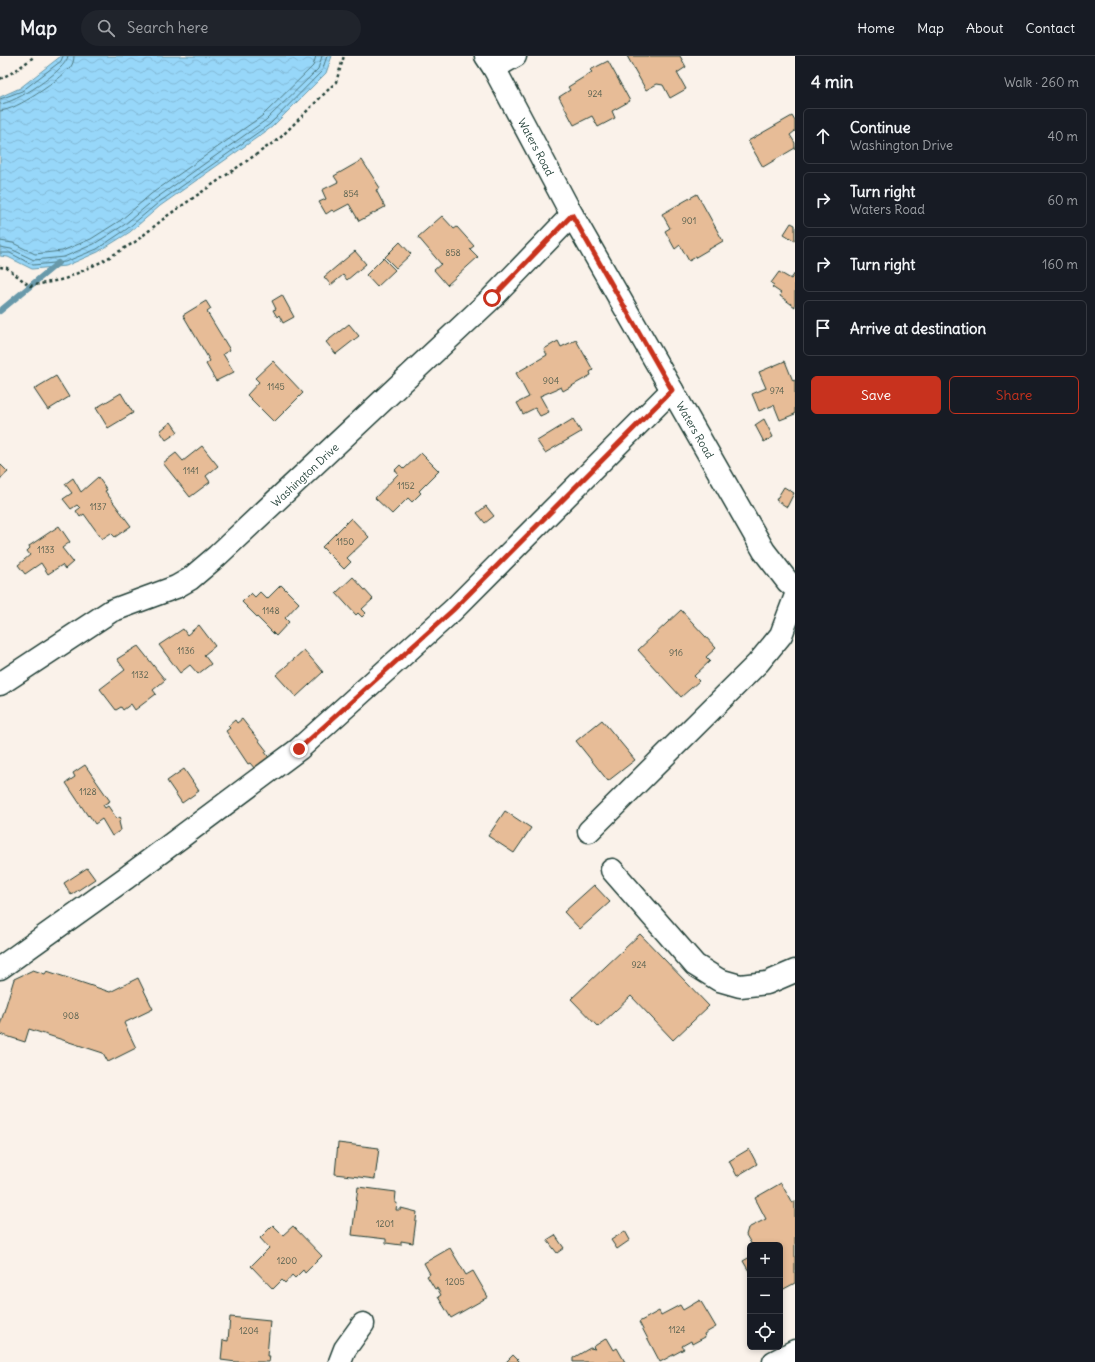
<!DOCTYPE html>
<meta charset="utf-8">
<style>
:root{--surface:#171b24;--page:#20242c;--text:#f1f3f6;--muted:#9ea1a6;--line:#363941;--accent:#c8321e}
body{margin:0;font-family:Delius,sans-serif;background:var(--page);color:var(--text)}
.controls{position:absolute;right:12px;bottom:12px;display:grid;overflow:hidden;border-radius:6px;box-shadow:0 2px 6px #0003}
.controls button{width:36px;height:36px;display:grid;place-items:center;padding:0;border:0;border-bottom:1px solid var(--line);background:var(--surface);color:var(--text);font:20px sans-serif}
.stop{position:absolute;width:12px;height:12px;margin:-9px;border:3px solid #c8321e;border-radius:50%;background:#fff}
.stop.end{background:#c8321e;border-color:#fff;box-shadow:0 1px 4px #0008}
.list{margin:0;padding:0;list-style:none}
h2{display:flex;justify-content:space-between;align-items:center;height:52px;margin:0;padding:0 16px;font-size:17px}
h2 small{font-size:13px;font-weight:400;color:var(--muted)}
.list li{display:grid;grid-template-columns:26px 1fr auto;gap:12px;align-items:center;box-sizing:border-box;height:56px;margin:0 8px 8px;padding:0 8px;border:1px solid var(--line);border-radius:6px}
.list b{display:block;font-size:15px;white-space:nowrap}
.list p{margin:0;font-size:13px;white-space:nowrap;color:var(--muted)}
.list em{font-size:13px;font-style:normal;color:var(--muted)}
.actions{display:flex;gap:8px;padding:12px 16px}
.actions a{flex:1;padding:9px 0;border:1px solid var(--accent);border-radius:6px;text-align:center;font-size:14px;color:var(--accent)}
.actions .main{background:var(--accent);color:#fff}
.icon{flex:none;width:22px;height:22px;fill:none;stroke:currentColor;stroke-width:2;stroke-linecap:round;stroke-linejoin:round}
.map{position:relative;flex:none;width:795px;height:1306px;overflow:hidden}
header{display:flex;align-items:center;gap:24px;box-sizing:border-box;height:56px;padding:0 20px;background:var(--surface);border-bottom:1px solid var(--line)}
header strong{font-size:19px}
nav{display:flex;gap:22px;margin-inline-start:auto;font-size:14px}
.search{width:280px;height:36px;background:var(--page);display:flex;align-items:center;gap:10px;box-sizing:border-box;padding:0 14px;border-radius:22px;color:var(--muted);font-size:15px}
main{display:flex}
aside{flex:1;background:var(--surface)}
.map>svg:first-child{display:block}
.water{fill:url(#water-waves);stroke:#6799aa}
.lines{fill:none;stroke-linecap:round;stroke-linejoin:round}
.shore{stroke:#4f7b83;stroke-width:1}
.stream{stroke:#6799aa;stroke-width:6}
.building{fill:#e7bc97;stroke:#1f3d34}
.minor-casing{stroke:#1f3d34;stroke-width:25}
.path{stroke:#1f3d34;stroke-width:2.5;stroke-dasharray:3 3;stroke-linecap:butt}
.minor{stroke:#fff;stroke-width:22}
.route{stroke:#c8321e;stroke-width:5}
.labels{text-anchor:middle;stroke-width:4;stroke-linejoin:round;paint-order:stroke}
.number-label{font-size:9px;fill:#515d4d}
.street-label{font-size:11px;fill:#1f3d34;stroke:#fff}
</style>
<header>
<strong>Map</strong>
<div class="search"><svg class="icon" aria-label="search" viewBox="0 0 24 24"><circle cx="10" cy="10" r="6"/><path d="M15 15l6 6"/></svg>Search here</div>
<nav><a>Home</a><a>Map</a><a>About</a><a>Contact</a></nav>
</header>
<main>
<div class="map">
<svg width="795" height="1306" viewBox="0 0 795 1306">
<defs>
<pattern id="water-waves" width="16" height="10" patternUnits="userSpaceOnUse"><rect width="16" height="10" fill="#97d7f9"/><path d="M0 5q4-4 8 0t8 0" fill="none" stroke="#82b9d6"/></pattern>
</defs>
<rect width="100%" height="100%" fill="#faf2ea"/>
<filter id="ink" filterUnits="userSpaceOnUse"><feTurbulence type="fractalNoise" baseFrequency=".025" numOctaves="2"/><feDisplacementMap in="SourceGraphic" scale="8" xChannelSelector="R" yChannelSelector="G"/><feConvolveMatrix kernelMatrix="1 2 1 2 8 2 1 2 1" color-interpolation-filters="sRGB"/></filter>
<g filter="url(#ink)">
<polygon class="water" points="61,0 332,0 326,17 272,71 160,150 130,176 98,196 66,210 32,213 8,201 0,200 0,41 20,32"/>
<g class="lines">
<g class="shore">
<polyline points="0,43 22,35 61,5 63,0"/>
<path d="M0,48C14,48 67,14 68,0"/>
<path d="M0,55C17,54 58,25 70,12C73,8 74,4 74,0"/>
<polyline points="0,185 13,187 35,198 62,195 91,183 121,164 151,138 262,60 313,10 316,0"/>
<polyline points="0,191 11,193 34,204 64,201 94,188 124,169 155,143 266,64 318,13 322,0"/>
<polyline points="0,197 10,197 33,209 65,206 97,193 127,173 158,147 270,68 322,15 327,0"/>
</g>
<polyline class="stream" points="0,255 58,207"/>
</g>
<g class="building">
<polygon points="627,0 680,0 686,11 677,17 686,33 670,42 663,29 657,28 646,34"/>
<polygon points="608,5 630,45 612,55 615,62 598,71 592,60 574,69 559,41 570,34 568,31 592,16 590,14"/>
<polygon points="792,60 795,65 795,75 790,79 795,87 795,92 763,111 748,85"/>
<polygon points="362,104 380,132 376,134 385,151 359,165 349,148 334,156 332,154 326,158 319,146 326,143 322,134 338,126 334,120"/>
<polygon points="697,138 723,185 689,205 680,189 675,193 665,175 670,172 662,158"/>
<polygon points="442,160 454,173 457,171 474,190 470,193 478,201 447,229 434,214 441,208 418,181"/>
<polygon points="791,167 795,169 795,185 784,178"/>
<polygon points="400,186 411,198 396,212 385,201"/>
<polygon points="355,195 366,208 347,224 343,219 331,229 324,221"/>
<polygon points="383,202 395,214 377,231 366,219"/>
<polygon points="779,216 791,223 795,217 795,251 780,240 781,237 772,231 774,229 771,227"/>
<polygon points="282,239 294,261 283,267 279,259 277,261 273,254 276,253 272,245"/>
<polygon points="206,245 211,253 207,256 230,294 223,298 234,316 216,325 206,308 210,305 183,259"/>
<polygon points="349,268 359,280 336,298 326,286"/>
<polygon points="576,284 593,314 590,316 591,319 563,335 561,331 540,340 549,356 540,360 535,352 523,358 517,347 529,341 516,317 547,299 544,293 558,285 561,291"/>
<polygon points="273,305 303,337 274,366 247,339 259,326 255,322"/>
<polygon points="785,305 793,325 795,324 795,358 780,364 774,349 759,355 752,338 766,332 759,316"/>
<polygon points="56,320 69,341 48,354 34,333"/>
<polygon points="121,337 133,357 108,372 96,352"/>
<polygon points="573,363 581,376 545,397 537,385"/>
<polygon points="764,363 773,381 764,386 755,369"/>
<polygon points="171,366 178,376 166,384 160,375"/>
<polygon points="202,390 218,410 206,420 210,426 190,441 163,407 176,397 183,405"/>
<polygon points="421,397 439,415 419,435 421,437 412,446 408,442 392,458 375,442 398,418 395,414 400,409 404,413"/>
<polygon points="0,408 8,416 0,423"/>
<polygon points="98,421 107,434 105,435 131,470 115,481 111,477 102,483 84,458 80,461 76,455 80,452 77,449 71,453 63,443 72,437 65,428 73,422 81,436"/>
<polygon points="784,431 794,437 787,451 776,444"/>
<polygon points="486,450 494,460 485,467 477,457"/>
<polygon points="351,462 369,481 347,502 351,506 344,513 322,491"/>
<polygon points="59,470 70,486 62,492 73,506 65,513 62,509 48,518 41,507 25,518 18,509 30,499 27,495 30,492 29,490"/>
<polygon points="353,521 373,543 362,553 366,557 362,561 358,557 356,559 336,537"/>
<polygon points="281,529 299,547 285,562 289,566 276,580 242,546 251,537 255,541 260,536 267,543"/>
<polygon points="681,554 716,592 706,601 710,605 694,620 699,625 681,641 638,594"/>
<polygon points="199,569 215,590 204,599 211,608 198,618 190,609 180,617 159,589 183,573 187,579"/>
<polygon points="138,590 165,624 153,634 156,638 135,654 131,648 123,654 121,651 116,654 100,633 125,614 117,603"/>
<polygon points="304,594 323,616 296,641 276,619"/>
<polygon points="242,663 267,695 265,696 270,703 255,713 250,707 248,708 226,675 230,672 228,670 235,664 237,667"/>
<polygon points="602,664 635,704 608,725 576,685"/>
<polygon points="85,709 110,745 103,749 105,752 108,750 117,763 120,761 121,763 119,766 121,774 112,780 102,763 95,768 89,759 88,760 66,727 75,721 73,717"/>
<polygon points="184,713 199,735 182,747 167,725"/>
<polygon points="505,755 531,772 514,797 488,780"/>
<polygon points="87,812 95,823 71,839 64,827"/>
<polygon points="594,829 610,846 580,873 564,856"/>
<polygon points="640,878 709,950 673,984 631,940 598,971 571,943"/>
<polygon points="33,914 45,918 47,915 110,936 138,922 153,953 124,967 136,992 108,1006 103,997 29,973 25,986 0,978 0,969 14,923"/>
<polygon points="338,1087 379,1092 375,1123 335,1118"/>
<polygon points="749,1093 757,1108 737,1120 729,1105"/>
<polygon points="781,1127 792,1147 795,1145 795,1227 780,1235 780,1189 752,1189 746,1179 748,1172 766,1163 755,1142"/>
<polygon points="358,1131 396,1136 395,1147 397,1147 396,1154 401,1154 401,1152 417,1156 413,1187 401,1185 401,1189 386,1187 386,1183 352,1179"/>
<polygon points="273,1169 283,1179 293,1170 322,1200 305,1217 303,1214 295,1222 292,1219 285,1227 282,1224 273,1233 251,1210 269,1192 260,1182"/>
<polygon points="625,1175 630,1184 617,1193 611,1184"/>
<polygon points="555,1179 564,1192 557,1197 547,1184"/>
<polygon points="450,1192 466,1219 473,1215 488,1241 451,1262 438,1241 441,1239 437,1232 435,1233 427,1220 430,1218 424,1207"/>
<polygon points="750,1201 750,1217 743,1205"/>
<polygon points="700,1244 716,1271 704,1278 705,1281 692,1288 691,1285 682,1290 684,1293 660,1306 639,1266 659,1255 661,1259 680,1249 683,1254"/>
<polygon points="230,1261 270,1265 267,1300 270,1300 269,1306 236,1306 221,1304 223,1284 228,1285"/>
<polygon points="607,1282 614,1294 617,1292 625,1306 573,1306 573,1302 590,1292 595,1293 593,1291"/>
<polygon points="513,1299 520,1306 506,1306"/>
</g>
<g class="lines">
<defs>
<g id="minor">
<polyline points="486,0 494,12 572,159 764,495 788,526 795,532"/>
<polyline points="494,12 515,0"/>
<polyline points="0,628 111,555 176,531 190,523 217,500 492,242 572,159"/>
<polyline points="589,775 758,607 781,579 795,542"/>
<polyline points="612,814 695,909 719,924 740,930 767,927 795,915"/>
<polyline points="0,912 126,822 299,693 453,554 672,334"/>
<polyline points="340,1306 345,1293 363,1268"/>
<polyline points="774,1306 795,1295"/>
</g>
</defs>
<use href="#minor" class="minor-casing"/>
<g class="path">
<polyline points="0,23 15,15 35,0"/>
<polyline points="0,211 7,212 30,230 65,223 101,206 135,186 167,160 280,82 336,26 344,0"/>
</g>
<use href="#minor" class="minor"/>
</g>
</g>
<g class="lines" filter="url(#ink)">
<polyline class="route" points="299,693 453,554 672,334 572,159 492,242"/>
</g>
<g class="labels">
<g class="number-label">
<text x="595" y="41">924</text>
<text x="351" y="141">854</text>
<text x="689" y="168">901</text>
<text x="453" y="200">858</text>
<text x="551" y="328">904</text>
<text x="276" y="334">1145</text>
<text x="777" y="338">974</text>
<text x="191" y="418">1141</text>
<text x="406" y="433">1152</text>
<text x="98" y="454">1137</text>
<text x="345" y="489">1150</text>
<text x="46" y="497">1133</text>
<text x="271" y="558">1148</text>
<text x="186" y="598">1136</text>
<text x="676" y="600">916</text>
<text x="140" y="622">1132</text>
<text x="88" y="739">1128</text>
<text x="639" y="912">924</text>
<text x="71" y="963">908</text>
<text x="385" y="1171">1201</text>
<text x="287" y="1208">1200</text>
<text x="455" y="1229">1205</text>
<text x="677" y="1277">1124</text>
<text x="249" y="1278">1204</text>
</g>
<g class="street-label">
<text transform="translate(536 91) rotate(62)" y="4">Waters Road</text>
<text transform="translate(695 374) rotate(60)" y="4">Waters Road</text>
<text transform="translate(305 419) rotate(-43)" y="4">Washington Drive</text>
</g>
</g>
</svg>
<div class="controls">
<button>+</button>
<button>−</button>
<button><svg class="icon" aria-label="locate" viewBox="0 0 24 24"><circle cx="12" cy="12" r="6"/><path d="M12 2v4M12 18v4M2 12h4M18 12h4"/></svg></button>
</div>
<div class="stop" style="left:492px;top:242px"></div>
<div class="stop end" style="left:299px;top:693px"></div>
</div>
<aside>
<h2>4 min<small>Walk · 260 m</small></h2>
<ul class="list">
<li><svg class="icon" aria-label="ahead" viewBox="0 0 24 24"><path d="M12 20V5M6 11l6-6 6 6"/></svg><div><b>Continue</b><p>Washington Drive</p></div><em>40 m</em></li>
<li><svg class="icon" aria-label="right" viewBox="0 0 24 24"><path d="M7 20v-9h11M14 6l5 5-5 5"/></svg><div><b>Turn right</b><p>Waters Road</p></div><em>60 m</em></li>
<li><svg class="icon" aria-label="right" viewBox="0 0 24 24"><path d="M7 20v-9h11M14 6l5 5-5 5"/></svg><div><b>Turn right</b></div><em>160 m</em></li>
<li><svg class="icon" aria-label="arrive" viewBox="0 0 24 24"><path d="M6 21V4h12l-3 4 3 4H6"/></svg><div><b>Arrive at destination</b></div></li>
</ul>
<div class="actions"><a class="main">Save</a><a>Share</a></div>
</aside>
</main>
